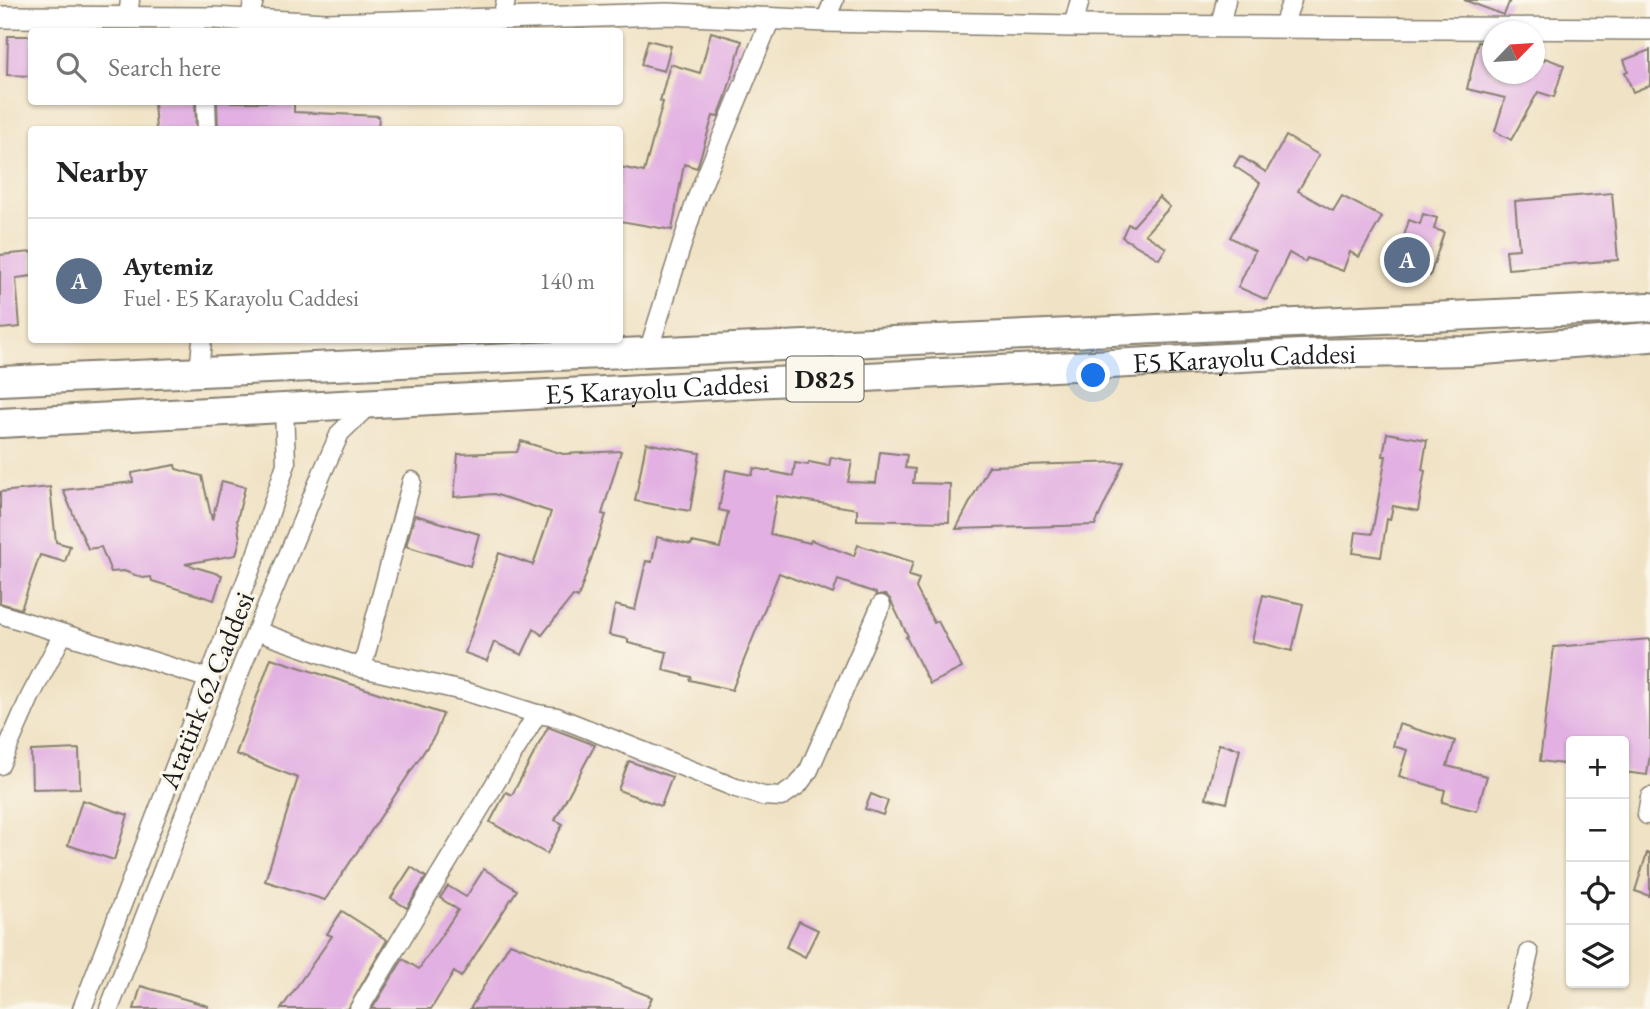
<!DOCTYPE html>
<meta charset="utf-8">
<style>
:root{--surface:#fff;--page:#f2f2f2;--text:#222;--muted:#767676;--line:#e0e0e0;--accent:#1a73e8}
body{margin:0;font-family:"EB Garamond",serif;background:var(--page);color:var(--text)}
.controls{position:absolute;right:21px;bottom:21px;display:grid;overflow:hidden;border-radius:7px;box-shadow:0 2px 5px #0004}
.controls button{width:63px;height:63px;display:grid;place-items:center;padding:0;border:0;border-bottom:2px solid var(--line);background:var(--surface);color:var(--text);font:35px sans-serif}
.compass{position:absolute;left:1482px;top:21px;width:63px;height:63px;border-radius:50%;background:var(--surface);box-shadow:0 2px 5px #0004;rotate:65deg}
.you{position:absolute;left:1094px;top:376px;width:24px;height:24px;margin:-18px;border:5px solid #fff;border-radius:50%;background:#1a73e8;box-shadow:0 0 0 10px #1a73e833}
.badge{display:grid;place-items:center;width:46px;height:46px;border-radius:50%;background:var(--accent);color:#fff;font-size:23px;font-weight:700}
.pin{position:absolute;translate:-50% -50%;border:4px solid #fff;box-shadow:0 2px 7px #0006}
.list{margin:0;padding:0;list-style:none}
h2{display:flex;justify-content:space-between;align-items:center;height:91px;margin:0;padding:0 28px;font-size:30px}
h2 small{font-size:23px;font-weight:400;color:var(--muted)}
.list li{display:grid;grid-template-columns:46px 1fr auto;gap:21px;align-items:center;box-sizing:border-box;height:126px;padding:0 28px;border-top:2px solid var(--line)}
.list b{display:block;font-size:26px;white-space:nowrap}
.list p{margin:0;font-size:23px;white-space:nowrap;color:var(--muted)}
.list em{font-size:23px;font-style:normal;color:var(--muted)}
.icon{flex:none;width:38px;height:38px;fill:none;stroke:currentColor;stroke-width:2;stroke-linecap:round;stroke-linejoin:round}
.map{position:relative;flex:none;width:1650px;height:1009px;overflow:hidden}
.search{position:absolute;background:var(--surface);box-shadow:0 2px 5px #0004;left:28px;top:28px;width:595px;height:77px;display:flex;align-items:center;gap:18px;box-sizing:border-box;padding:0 24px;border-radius:7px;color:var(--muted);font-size:26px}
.panel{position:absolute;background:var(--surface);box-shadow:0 2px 5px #0004;left:28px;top:126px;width:595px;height:217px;border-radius:7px}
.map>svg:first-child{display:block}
.building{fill:#e2b0e2}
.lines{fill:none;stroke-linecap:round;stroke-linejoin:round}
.minor-casing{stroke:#867f70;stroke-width:21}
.tertiary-casing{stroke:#867f70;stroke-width:24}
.trunk-casing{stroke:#867f70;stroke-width:32}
.minor{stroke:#fff;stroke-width:18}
.tertiary{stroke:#fff;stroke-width:21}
.trunk{stroke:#fff;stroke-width:28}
.labels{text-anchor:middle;stroke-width:6;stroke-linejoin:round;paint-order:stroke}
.shield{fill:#fbf7ec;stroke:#5f5e5a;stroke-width:2}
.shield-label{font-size:26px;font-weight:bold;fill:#1c1c1c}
.street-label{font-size:28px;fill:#1c1c1c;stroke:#fbf7ec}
</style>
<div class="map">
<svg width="1650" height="1009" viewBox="0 0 1650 1009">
<rect width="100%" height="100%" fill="#fbf7ec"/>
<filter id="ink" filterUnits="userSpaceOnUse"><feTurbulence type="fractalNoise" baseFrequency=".0143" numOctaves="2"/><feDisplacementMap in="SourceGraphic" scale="14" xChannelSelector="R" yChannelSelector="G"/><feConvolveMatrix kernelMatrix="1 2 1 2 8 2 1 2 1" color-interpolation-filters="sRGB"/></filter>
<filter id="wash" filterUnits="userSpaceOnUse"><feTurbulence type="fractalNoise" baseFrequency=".00686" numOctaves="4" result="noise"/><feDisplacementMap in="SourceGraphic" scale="28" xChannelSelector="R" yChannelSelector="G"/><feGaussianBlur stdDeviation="1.57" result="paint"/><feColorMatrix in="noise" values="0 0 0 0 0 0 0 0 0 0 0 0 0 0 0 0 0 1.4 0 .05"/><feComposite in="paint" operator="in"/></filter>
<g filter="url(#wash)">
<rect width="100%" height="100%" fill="#f0e2c4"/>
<g id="blocks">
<g class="building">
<polygon points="1464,0 1510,0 1504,15"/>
<polygon points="711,32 742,41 726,96 718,117 713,116 697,168 684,164 672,230 620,221 620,167 644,172 663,102 660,101 670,64 700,73"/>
<polygon points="8,36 32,36 32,76 7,75"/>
<polygon points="648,40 671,46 664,71 641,65"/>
<polygon points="1478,42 1493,45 1493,74 1535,74 1535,58 1544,61 1545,58 1564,65 1554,97 1538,92 1511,140 1495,131 1505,98 1467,89"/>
<polygon points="1650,50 1650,85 1633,92 1625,72 1628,71 1624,60"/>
<polygon points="154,102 195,102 196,130 156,130"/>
<polygon points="217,102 294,102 294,112 379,116 378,130 218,130"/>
<polygon points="1286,136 1319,155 1298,191 1333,211 1342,196 1382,217 1359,257 1350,252 1343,271 1307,258 1305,262 1289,253 1267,300 1238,287 1255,251 1230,237 1260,183 1234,166 1240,156 1266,172"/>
<polygon points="1612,193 1618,260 1508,269 1506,250 1519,249 1515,201"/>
<polygon points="1159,197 1170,207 1145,234 1166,248 1159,259 1122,237 1128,224 1133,226"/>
<polygon points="1423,214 1437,218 1434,229 1444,232 1430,276 1395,265 1409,220 1420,224"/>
<polygon points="32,252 32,276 16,278 20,327 0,329 0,255"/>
<polygon points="1387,433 1427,440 1422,470 1425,471 1418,511 1393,506 1390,520 1387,519 1381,557 1353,553 1356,532 1372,534 1386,456 1383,456"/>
<polygon points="521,441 563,454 621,451 602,514 606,515 578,598 573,596 542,635 534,629 522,655 494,642 487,661 465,653 499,553 533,565 551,512 494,494 454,497 458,454 517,452"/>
<polygon points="646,443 700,453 690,511 635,501"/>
<polygon points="880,452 907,455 905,468 915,469 913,483 950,484 949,522 857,520 857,509 777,496 770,534 810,543 811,540 854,556 858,545 913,562 909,576 919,579 916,588 934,623 938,621 962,668 930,684 906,637 908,636 890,599 886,595 876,595 876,593 838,580 833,594 779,573 732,690 690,680 691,677 663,670 667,652 628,643 628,639 609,635 615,605 635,610 646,561 652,562 657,537 691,545 692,542 720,548 728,512 719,510 726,470 752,475 754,468 793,476 795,463 808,465 809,462 829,466 831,457 852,461 848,482 876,483"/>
<polygon points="1124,462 1095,525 956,529 989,466"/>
<polygon points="175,465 176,469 202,476 212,520 222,481 245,487 237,520 240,540 236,555 185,564 222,575 214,600 152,581 151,577 143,578 124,571 111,572 101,547 88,549 63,490 133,482 132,473"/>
<polygon points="50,487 56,542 70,546 65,562 40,555 21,609 0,603 0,492"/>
<polygon points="415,515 479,534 470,566 406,546"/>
<polygon points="1263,595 1303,604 1292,651 1252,641"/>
<polygon points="1650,639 1650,754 1647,775 1624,772 1624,741 1571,741 1571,765 1540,761 1554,647"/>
<polygon points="271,658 443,714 435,735 325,900 265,881 298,778 236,754"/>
<polygon points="1399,724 1455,741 1447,766 1487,776 1477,811 1442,802 1445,790 1399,776 1407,750 1393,746"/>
<polygon points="548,727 595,745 555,820 563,824 547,854 490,822 506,792 512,795"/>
<polygon points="1219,744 1240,749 1227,803 1206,798"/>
<polygon points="79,749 80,788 32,789 31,751"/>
<polygon points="629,761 672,777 661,806 618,790"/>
<polygon points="871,794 888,801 883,815 865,809"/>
<polygon points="82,800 128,815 114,860 68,845"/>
<polygon points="1647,853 1650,853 1650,896 1635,891"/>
<polygon points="411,867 426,877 407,908 391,898"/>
<polygon points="484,869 517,890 461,977 454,972 431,1009 372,1009 403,959 419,969 458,910 440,898 448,886 466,897"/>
<polygon points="342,911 387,940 348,1009 281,1009 332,936 327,934"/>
<polygon points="799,921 818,930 805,957 786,947"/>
<polygon points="510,943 652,997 647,1009 470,1009"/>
<polygon points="141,986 208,1006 207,1009 134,1009"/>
</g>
</g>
</g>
<g filter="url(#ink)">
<use href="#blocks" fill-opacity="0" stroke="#867f70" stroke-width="2"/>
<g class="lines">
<defs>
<g id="minor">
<polyline points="128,17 130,0"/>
<polyline points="502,18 506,0"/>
<polyline points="249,20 254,0"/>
<polyline points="825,21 834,0"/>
<polyline points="1073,26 1080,0"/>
<polyline points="1220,26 1226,0"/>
<polyline points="1283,26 1292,0"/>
<polyline points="206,102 207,130"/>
<polyline points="648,352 696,200 771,18"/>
<polyline points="199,372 202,340"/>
<polyline points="0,614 210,679"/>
<polyline points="256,631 362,668 467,692 537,714 557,717 736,788 763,796 781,797 798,785 809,770 881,605"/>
<polyline points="362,668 412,481"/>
<polyline points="0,765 30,697 63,634"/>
<polyline points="1647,815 1650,797"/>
<polyline points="82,1009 256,555 286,464 284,408"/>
<polyline points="109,1009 244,661 323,471 340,433 371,403"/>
<polyline points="359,1009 537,714"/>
<polyline points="1516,1009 1529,953"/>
</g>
<polyline id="tertiary" points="0,17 213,18 326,24 667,14 825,21 1073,26 1650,29"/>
<g id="trunk">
<polyline points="0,381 1650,307"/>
<path id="s1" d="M0,423L1300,354L1471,351L1650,337"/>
</g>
</defs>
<use href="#minor" class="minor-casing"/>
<use href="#tertiary" class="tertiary-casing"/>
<use href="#trunk" class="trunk-casing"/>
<use href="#minor" class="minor"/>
<use href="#tertiary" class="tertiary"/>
<use href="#trunk" class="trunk"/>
</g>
</g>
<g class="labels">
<rect class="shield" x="786.5" y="356.5" width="77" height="45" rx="5"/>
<g class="shield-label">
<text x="825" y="388">D825</text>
</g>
<g class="street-label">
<text dy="10" stroke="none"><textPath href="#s1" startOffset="1246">E5 Karayolu Caddesi</textPath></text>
<text dy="10" stroke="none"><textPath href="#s1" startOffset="658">E5 Karayolu Caddesi</textPath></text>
<text transform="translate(206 690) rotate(-68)" y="10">Atatürk 62 Caddesi</text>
</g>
</g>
</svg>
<div class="controls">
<button>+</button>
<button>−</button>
<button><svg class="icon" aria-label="locate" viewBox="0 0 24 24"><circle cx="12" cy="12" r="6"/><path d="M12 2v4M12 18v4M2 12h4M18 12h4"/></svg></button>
<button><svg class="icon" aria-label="layers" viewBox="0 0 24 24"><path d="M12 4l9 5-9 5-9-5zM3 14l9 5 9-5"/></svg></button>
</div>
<svg class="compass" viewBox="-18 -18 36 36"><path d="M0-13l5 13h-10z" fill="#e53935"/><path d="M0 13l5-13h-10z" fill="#767676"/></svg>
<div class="you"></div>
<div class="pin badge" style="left:1407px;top:260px;background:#5c6f8a">A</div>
<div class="search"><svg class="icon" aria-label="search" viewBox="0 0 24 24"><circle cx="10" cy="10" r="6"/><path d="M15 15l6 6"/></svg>Search here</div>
<section class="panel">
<h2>Nearby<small></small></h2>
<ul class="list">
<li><span class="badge" style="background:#5c6f8a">A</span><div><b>Aytemiz</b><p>Fuel · E5 Karayolu Caddesi</p></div><em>140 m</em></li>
</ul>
</section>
</div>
